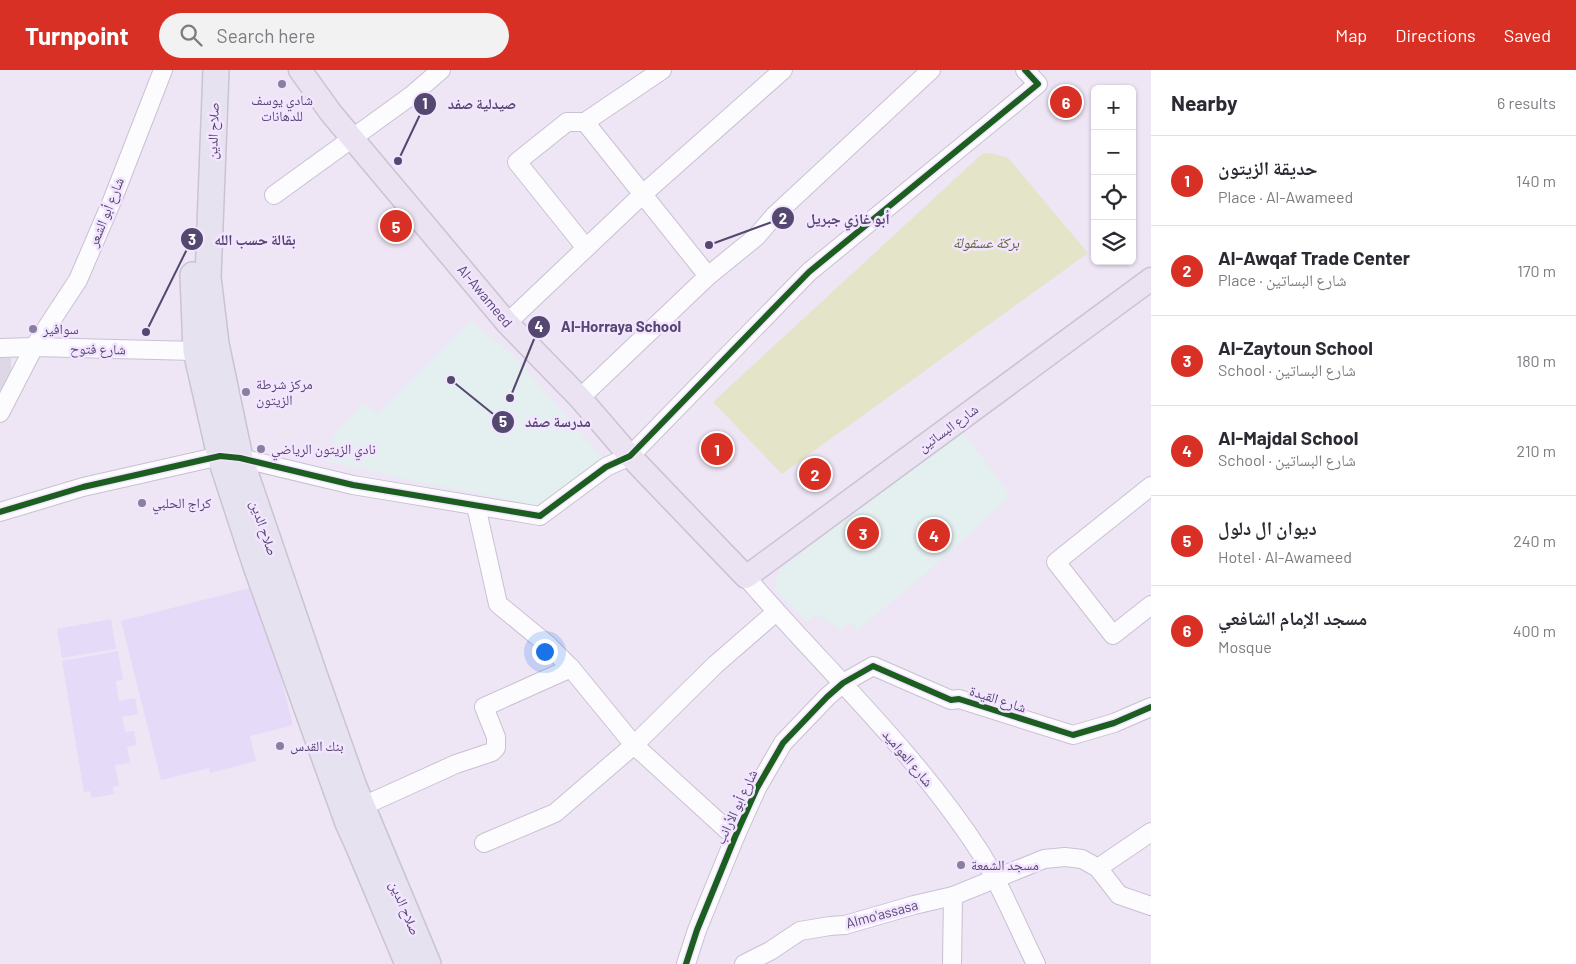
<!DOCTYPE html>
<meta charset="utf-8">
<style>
:root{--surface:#fff;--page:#f2f2f3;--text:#2b2b33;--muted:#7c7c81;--line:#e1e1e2;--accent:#d93025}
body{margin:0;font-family:Barlow,"Noto Naskh Arabic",sans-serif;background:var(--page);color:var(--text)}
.controls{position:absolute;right:15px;top:15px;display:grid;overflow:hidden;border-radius:8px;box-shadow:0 1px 4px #0004}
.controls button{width:45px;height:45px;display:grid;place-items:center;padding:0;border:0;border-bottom:1px solid var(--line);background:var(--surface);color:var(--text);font:25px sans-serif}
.you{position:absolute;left:544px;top:581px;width:18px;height:18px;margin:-12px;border:4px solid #fff;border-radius:50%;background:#1a73e8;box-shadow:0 0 0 8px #1a73e833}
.badge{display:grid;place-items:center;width:32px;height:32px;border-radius:50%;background:var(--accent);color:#fff;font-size:16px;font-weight:700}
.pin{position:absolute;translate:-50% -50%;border:2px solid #fff;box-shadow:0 1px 5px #0006}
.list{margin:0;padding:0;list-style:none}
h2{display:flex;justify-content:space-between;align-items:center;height:65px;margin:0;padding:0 20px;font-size:21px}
h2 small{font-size:16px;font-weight:400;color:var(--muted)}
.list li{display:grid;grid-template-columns:32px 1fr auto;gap:15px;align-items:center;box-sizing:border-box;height:90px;padding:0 20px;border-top:1px solid var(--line)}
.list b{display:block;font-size:19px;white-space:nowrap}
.list p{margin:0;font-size:16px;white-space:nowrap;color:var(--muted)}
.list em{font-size:16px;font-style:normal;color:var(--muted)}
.icon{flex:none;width:28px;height:28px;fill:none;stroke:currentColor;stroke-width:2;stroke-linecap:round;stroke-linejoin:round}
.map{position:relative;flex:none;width:1151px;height:894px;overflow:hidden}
header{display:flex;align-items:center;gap:30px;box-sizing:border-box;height:70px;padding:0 25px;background:var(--accent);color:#fff}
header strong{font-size:24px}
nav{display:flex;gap:28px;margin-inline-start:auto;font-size:18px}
.search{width:350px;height:45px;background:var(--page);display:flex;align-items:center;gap:12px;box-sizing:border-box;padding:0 18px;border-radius:28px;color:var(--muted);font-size:19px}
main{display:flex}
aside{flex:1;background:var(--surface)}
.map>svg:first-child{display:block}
.commercial{fill:#e5dbf9}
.industrial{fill:#ded7e6}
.education{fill:#e4eff0}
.water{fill:#e4e4c8}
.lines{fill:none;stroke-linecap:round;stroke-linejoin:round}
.minor-casing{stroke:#c9c1d3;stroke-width:20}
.major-casing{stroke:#cac3d3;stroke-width:25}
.highway-casing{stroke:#cac3d3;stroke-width:28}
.minor{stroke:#fcfbfe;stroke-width:18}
.major{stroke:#ebe3f1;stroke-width:22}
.highway{stroke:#e6e2f0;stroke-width:25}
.cycleway-casing{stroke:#f3e5ff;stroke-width:9}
.cycleway{stroke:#1b5e20;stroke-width:6}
.poi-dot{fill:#8b7f9f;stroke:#f3e5ff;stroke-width:2}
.labels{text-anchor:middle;stroke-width:5;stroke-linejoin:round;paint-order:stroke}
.poi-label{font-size:14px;fill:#554870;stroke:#f3e5ff;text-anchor:start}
.street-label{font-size:14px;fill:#554870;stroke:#f3e5ff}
.water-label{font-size:15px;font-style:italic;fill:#636937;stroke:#f3e5ff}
.leader{fill:none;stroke:#554870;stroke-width:2}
.callout-dot{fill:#554870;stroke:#f3e5ff;stroke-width:2}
.mark-label{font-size:15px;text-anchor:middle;font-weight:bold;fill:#fff}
.callout-label{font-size:15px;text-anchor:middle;font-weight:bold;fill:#554870;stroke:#f3e5ff;stroke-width:5;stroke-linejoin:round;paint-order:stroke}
</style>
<header>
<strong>Turnpoint</strong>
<div class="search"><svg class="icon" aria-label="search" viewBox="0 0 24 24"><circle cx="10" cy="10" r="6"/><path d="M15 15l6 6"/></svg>Search here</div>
<nav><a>Map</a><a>Directions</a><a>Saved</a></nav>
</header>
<main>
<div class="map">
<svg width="1151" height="894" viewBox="0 0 1151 894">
<rect width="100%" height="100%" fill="#eee5f5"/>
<g class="commercial">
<polygon points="258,516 293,655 250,666 256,691 210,703 209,698 161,710 121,551"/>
<polygon points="111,549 116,579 62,588 57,559"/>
<polygon points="118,581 123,610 116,611 119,631 135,628 138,644 122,647 125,662 134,661 137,675 127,677 130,693 115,695 119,716 113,717 114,724 92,728 90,721 84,722 62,591"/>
</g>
<polygon class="industrial" points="0,288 11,288 11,307 3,321 0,322"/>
<g class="education">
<polygon points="471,251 513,285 604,389 546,437 418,412 325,391 334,365 362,334 379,343"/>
<polygon points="962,360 1011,426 928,502 858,560 848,552 843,560 816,545 807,552 776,521 775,510 780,499"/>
</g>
<polygon class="water" points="991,83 1008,88 1015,96 1088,183 782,404 713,332 982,84"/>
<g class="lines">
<defs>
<g id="minor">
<polyline points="585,52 708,206"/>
<polyline points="274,125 412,25 441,0"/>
<polyline points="586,178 517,92 567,52 585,52 662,0"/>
<polyline points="507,253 643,124 783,0"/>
<polyline points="0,278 34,277 196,281"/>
<polyline points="580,328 708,206 756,167 775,145 931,0"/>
<polyline points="0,343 34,277 78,210 112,131 163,0"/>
<polyline points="1151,416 1056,492 1113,565 1151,535"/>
<polyline points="476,436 498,534 548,575 571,598 634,675 735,767"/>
<polyline points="0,442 83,417 220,386 240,388 353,415 540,446 606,397 630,386 809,202 1038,14 1025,0"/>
<path d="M746,507C824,598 914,680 980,782C1001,815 1018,858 1036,894"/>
<polyline points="363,736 456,694 492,682 496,678 496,667 484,637 571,598"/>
<polyline points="484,773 555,743 634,675 715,595 776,542"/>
<polyline points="1098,798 1119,825 1151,836"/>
<polyline points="686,894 697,860 735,767 757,718 783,673 827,627 843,613 873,596 951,630 959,629 1073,665 1114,653 1151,637"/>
<polyline points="744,894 770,881 800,861 830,856 845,855 914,835 953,826 1044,789 1065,787 1082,789 1098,798 1151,762"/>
<polyline points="952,894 953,826"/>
</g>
<polyline id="major" points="300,0 331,43 507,253 580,328 630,386 746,507 1151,209"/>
<g id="highway">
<polyline points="216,0 208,207 216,274 240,388 314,604 354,717 428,894"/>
<polyline points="193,205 196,281 220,386 256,496 348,753 358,775 408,894"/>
</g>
</defs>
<use href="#minor" class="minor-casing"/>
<use href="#major" class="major-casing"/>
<use href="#highway" class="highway-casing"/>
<use href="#minor" class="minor"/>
<use href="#major" class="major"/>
<use href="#highway" class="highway"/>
<defs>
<g id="cycleway">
<polyline points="0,442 83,417 220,386 240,388 353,415 540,446 606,397 630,386 809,202 1038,14 1025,0"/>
<polyline points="686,894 697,860 735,767 757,718 783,673 827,627 843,613 873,596 951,630 959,629 1073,665 1114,653 1151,637"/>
</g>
</defs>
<use href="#cycleway" class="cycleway-casing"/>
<use href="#cycleway" class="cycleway"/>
</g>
<g class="poi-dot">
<circle cx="282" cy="14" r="5"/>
<circle cx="33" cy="259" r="5"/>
<circle cx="246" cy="322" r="5"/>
<circle cx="261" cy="379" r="5"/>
<circle cx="142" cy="433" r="5"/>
<circle cx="280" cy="676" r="5"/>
<circle cx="961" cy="795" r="5"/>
</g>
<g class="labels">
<g class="poi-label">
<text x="282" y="35" text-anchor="middle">شادي يوسف<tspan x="282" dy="16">للدهانات</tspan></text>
<text x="43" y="264">سوافير</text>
<text x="256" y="319">مركز شرطة<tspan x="256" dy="16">الزيتون</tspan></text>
<text x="271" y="384">نادي الزيتون الرياضي</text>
<text x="152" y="438">كراج الحلبي</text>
<text x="290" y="681">بنك القدس</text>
<text x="971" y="800">مسجد الشمعة</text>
</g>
<g class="street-label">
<text transform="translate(213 61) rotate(-88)" y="5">صلاح الدين</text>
<text transform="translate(106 142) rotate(-68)" y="5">شارع أبو الشعر</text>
<text transform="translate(485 226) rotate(50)" y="5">Al-Awameed</text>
<text transform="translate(98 279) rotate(1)" y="5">شارع فتوح</text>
<text transform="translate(948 358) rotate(-36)" y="5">شارع البساتين</text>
<text transform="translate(264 458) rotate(71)" y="5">صلاح الدين</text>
<text transform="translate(998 629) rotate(18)" y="5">شارع القيدة</text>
<text transform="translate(908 688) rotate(50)" y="5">شارع العواميد</text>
<text transform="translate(736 737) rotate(-65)" y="5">شارع أبو الأرانب</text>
<text transform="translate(405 838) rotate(67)" y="5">صلاح الدين</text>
<text transform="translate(882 844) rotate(-15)" y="5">Almo'assasa</text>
</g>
<g class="water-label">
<text x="986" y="178">بركة عسقولة</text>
</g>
</g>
<path class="leader" d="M398 91L425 34M709 175L783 148M146 262L192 169M510 328L539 257M451 310L503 352"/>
<g class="callout-dot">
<circle cx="398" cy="91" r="5"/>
<circle cx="709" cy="175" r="5"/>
<circle cx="146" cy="262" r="5"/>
<circle cx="510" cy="328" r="5"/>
<circle cx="451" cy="310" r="5"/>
<circle cx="425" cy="34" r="12"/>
<circle cx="783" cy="148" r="12"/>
<circle cx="192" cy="169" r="12"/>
<circle cx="539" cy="257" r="12"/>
<circle cx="503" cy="352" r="12"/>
</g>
<g class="mark-label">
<text x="425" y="39">1</text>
<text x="783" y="154">2</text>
<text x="192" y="175">3</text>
<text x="539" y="262">4</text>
<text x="503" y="357">5</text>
</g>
<g class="callout-label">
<text x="482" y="39">صيدلية صفد</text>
<text x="848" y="154">أبو غازي جبريل</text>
<text x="255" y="175">بقالة حسب الله</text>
<text x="621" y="262">Al-Horraya School</text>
<text x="558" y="357">مدرسة صفد</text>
</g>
</svg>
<div class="controls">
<button>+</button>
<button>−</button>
<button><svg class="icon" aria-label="locate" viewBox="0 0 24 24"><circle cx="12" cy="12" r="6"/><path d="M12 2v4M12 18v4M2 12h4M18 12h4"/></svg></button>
<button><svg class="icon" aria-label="layers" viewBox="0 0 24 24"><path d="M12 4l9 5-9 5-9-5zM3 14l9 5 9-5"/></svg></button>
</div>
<div class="you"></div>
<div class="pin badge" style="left:717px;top:379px">1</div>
<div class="pin badge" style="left:815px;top:404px">2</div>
<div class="pin badge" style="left:863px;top:463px">3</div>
<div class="pin badge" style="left:934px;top:465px">4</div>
<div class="pin badge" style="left:396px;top:156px">5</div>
<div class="pin badge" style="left:1066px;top:32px">6</div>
</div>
<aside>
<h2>Nearby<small>6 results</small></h2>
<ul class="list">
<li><span class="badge">1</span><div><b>حديقة الزيتون</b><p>Place · Al-Awameed</p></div><em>140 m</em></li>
<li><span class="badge">2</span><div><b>Al-Awqaf Trade Center</b><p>Place · شارع البساتين</p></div><em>170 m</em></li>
<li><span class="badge">3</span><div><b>Al-Zaytoun School</b><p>School · شارع البساتين</p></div><em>180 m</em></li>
<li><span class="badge">4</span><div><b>Al-Majdal School</b><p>School · شارع البساتين</p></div><em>210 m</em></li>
<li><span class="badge">5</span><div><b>ديوان ال دلول</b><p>Hotel · Al-Awameed</p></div><em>240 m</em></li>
<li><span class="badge">6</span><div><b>مسجد الإمام الشافعي</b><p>Mosque</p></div><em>400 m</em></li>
</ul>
</aside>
</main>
